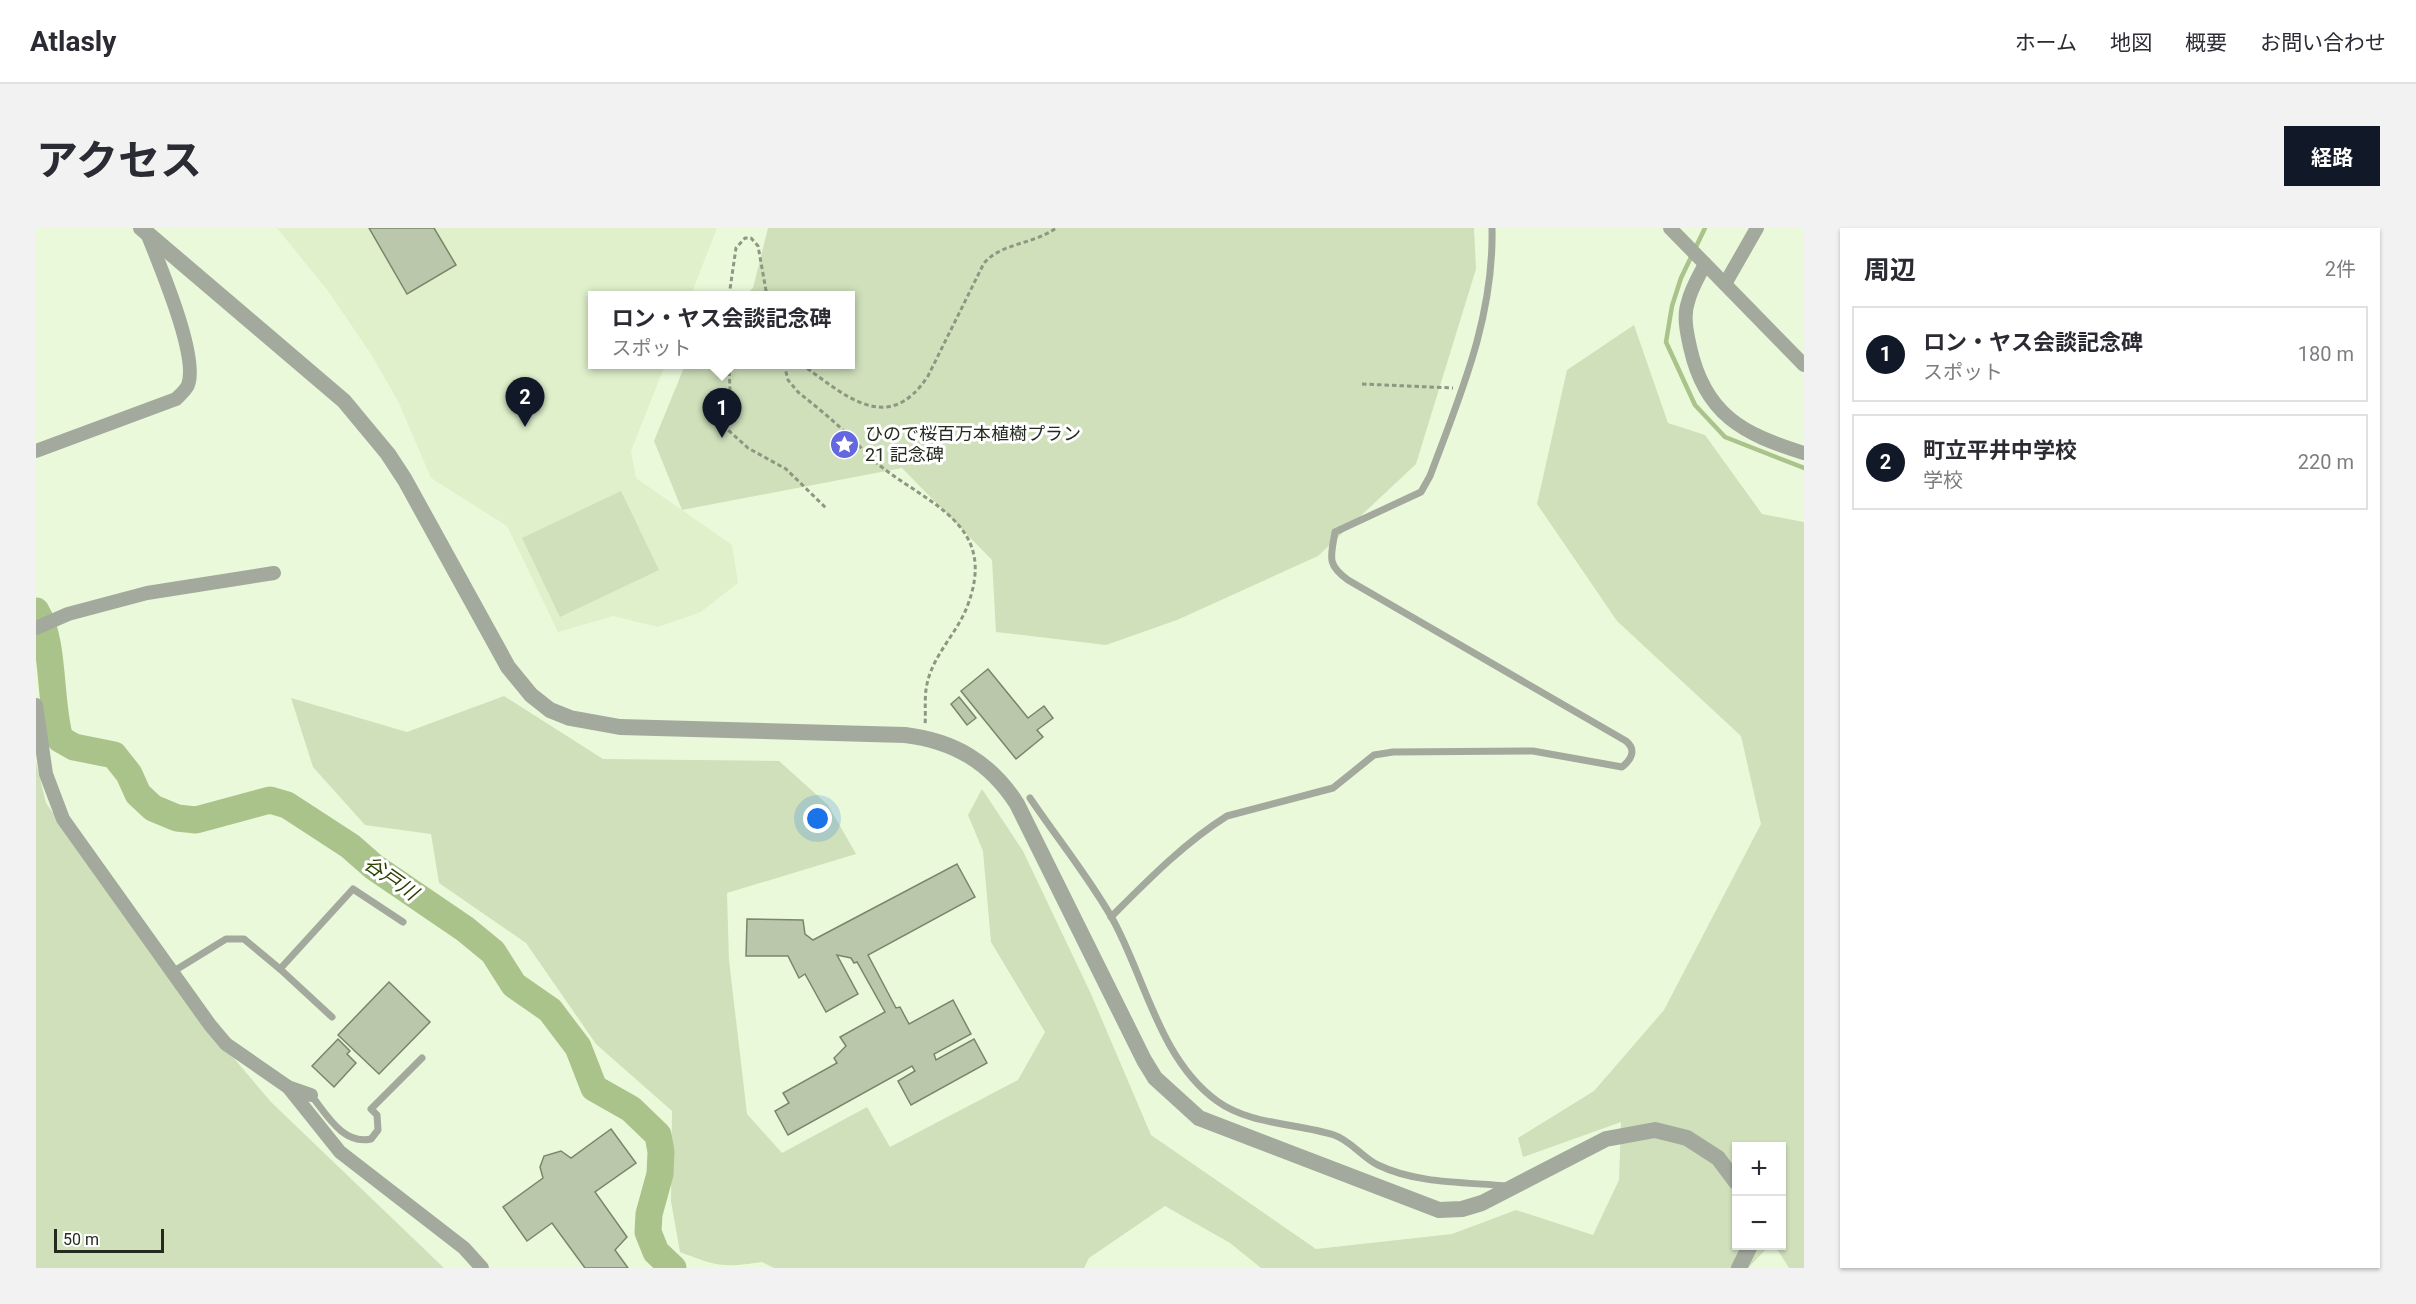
<!DOCTYPE html>
<html lang="ja">
<meta charset="utf-8">
<style>
:root{--surface:#fff;--page:#f2f2f3;--text:#2b2b33;--muted:#7c7c81;--line:#e1e1e2;--accent:#111827}
body{margin:0;font-family:Roboto,"Noto Sans JP",sans-serif;background:var(--page);color:var(--text)}
.controls{position:absolute;right:18px;bottom:18px;display:grid;overflow:hidden;border-radius:0px;box-shadow:0 2px 4px #0004}
.controls button{width:54px;height:54px;display:grid;place-items:center;padding:0;border:0;border-bottom:2px solid var(--line);background:var(--surface);color:var(--text);font:30px sans-serif}
.scale{position:absolute;left:18px;bottom:15px;width:110px;box-sizing:border-box;padding-left:6px;border:3px solid #252a1f;border-top:0;font-size:16px;line-height:21px;white-space:nowrap;color:#252a1f;-webkit-text-stroke:4px #fff;paint-order:stroke}
.you{position:absolute;left:782px;top:591px;width:21px;height:21px;margin:-15px;border:4px solid #fff;border-radius:50%;background:#1a73e8;box-shadow:0 0 0 9px #1a73e833}
.badge{display:grid;place-items:center;width:39px;height:39px;border-radius:50%;background:var(--accent);color:#fff;font-size:20px;font-weight:700}
.pin{position:absolute;translate:-50% -50px;filter:drop-shadow(0 2px 3px #0008)}
.pin::after{content:'';position:absolute;top:32px;width:21px;height:18px;background:inherit;clip-path:polygon(0 0,100% 0,50% 100%)}
.popup{position:absolute;left:552px;top:63px;width:267px;height:78px;box-sizing:border-box;display:grid;place-content:center;border-radius:0px;background:var(--surface);filter:drop-shadow(0 2px 4px #0005);font-size:20px;white-space:nowrap;color:var(--muted)}
.popup b{font-size:22px;color:var(--text)}
.popup::after{content:'';position:absolute;left:50%;top:100%;margin-left:-12px;border:12px solid transparent;border-top-color:var(--surface)}
.list{margin:0;padding:0;list-style:none}
h2{display:flex;justify-content:space-between;align-items:center;height:78px;margin:0;padding:0 24px;font-size:26px}
h2 small{font-size:20px;font-weight:400;color:var(--muted)}
.list li{display:grid;grid-template-columns:39px 1fr auto;gap:18px;align-items:center;box-sizing:border-box;height:96px;margin:0 12px 12px;padding:0 12px;border:2px solid var(--line);border-radius:0px}
.list b{display:block;font-size:22px;white-space:nowrap}
.list p{margin:0;font-size:20px;white-space:nowrap;color:var(--muted)}
.list em{font-size:20px;font-style:normal;color:var(--muted)}
.map{position:relative;flex:none;width:1768px;height:1040px;overflow:hidden;border-radius:0px}
header{display:flex;align-items:center;gap:36px;box-sizing:border-box;height:84px;padding:0 30px;background:var(--surface);border-bottom:2px solid var(--line)}
header strong{font-size:28px}
nav{display:flex;gap:33px;margin-inline-start:auto;font-size:21px}
.intro{display:flex;align-items:center;justify-content:space-between;box-sizing:border-box;height:144px;padding:0 36px}
h1{margin:0;font-size:42px}
.button{padding:15px 27px;border-radius:0px;background:var(--accent);color:#fff;font-size:21px;font-weight:700}
main{display:flex;gap:36px;padding:0 36px}
aside{flex:1;background:var(--surface);border-radius:0px;box-shadow:0 2px 4px #0004}
.map>svg:first-child{display:block}
.built{fill:#dff0cb}
.green{fill:#cfe0bb}
.lines{fill:none;stroke-linecap:round;stroke-linejoin:round}
.stream{stroke:#aac38b;stroke-width:4.5}
.river{stroke:#aac38b;stroke-width:27}
.building{fill:#bac7ab;stroke:#7a866b;stroke-width:1.5}
.path{stroke:#8d9782;stroke-width:3;stroke-dasharray:4.5 3;stroke-linecap:butt}
.service{stroke:#a3a99c;stroke-width:7}
.minor{stroke:#a3a99c;stroke-width:14}
.tertiary{stroke:#a3a99c;stroke-width:16}
.labels{text-anchor:middle;stroke-width:6;stroke-linejoin:round;paint-order:stroke}
.poi-label{font-size:18px;fill:#252a1f;stroke:#fff;text-anchor:start}
.water-label{font-size:20px;font-style:italic;fill:#2d4202;stroke:#fff}
</style>
<header>
<strong>Atlasly</strong>
<nav><a>ホーム</a><a>地図</a><a>概要</a><a>お問い合わせ</a></nav>
</header>
<div class="intro"><h1>アクセス</h1><a class="button">経路</a></div>
<main>
<div class="map">
<svg width="1768" height="1040" viewBox="0 0 1768 1040">
<rect width="100%" height="100%" fill="#ebf9db"/>
<polygon class="built" points="241,0 681,0 655,67 557,68 557,136 629,137 595,223 600,250 696,317 702,355 665,384 622,399 577,388 522,404 471,298 395,250 363,175 335,126 292,63"/>
<g class="green">
<polygon points="732,0 1438,0 1440,41 1380,236 1282,328 1141,392 1070,417 960,404 956,332 866,240 646,282 618,213 649,137 815,136 815,68 709,67 717,60"/>
<path d="M1598,97L1632,195L1669,207L1726,286L1768,294V1040H1753L1739,1018H1746V918H1700V1018H1733L1712,1040H1225L1194,1015L1129,978L1053,1030L1048,1040H738L726,1034C687,1040 680,1038 644,1024L635,973L636,883L560,816L490,715L403,655L395,606L329,597L277,539L255,470L371,504L468,468L567,531L743,533L792,577L820,626L691,665L693,732L711,886L746,925L831,879L854,919L982,852L1009,804L955,714L947,623L932,587L946,561L987,623L1055,766L1115,907L1280,1021L1416,1006L1480,982L1557,1007L1583,952L1585,894L1487,929L1482,910L1558,863L1628,782L1725,596L1705,508L1581,393L1501,276L1531,142Z"/>
<polygon points="585,263 623,342 524,389 486,310"/>
<polygon points="0,534 10,575 152,776 235,874 408,1040 0,1040"/>
</g>
<g class="lines">
<polyline class="stream" points="1669,0 1645,50 1636,78 1630,114 1659,177 1689,209 1768,240"/>
<path class="river" d="M0,383C19,414 13,473 24,511L38,519L78,527L93,546L102,566L117,580L141,590L160,592L234,572L251,577L314,618L338,639L429,701L457,724L478,757L514,782L542,819L558,860L595,881L622,907L625,924L624,946L613,986L612,1004L620,1024L637,1040"/>
</g>
<g class="building">
<polygon points="333,0 398,0 420,37 371,66"/>
<polygon points="952,441 992,490 1008,478 1017,490 1001,502 1007,509 980,531 925,463"/>
<polygon points="923,469 940,490 931,497 915,476"/>
<polygon points="921,636 939,669 832,727 860,780 864,779 873,796 917,772 935,806 898,826 900,832 938,811 951,835 875,877 862,853 879,843 876,838 752,907 739,883 753,875 747,865 801,835 798,830 810,818 804,809 849,784 821,734 818,735 815,730 801,727 822,766 790,784 769,746 763,750 752,728 710,728 711,691 767,692 769,706 777,712"/>
<polygon points="353,754 394,794 343,846 302,807"/>
<polygon points="302,811 314,823 311,826 320,835 298,859 276,838"/>
<polygon points="575,901 600,935 559,964 591,1009 579,1022 592,1040 549,1040 516,995 491,1013 467,979 507,950 504,939 508,928 525,923 535,930"/>
</g>
<g class="lines">
<g class="path">
<polyline points="693,68 700,20 709,10 715,10 722,18 731,68"/>
<polyline points="693,136 694,163 689,193 692,202 712,220 750,241 791,281"/>
<path d="M748,136L752,152L762,164C777,176 793,189 807,202C820,213 830,227 843,237C895,278 963,297 931,379C921,405 897,427 891,456C888,469 890,484 889,497"/>
<path d="M765,136C809,167 852,209 892,148L948,35C967,14 997,17 1020,0"/>
<polyline points="1326,156 1417,160"/>
</g>
<g class="service">
<path d="M994,570C1021,610 1052,648 1076,690C1109,749 1123,831 1181,873C1214,897 1260,895 1298,907C1314,912 1327,930 1342,937C1381,956 1430,954 1472,958"/>
<path d="M1075,689C1111,653 1148,615 1191,588L1297,560L1338,527L1357,524L1497,523L1586,539C1595,532 1601,522 1590,513L1312,352C1290,336 1295,329 1299,304L1385,264L1394,248C1425,165 1458,89 1456,0"/>
<polyline points="244,741 296,789"/>
<polyline points="138,743 190,711 208,711 244,741 317,661 367,694"/>
<path d="M275,867C291,887 307,917 335,911L342,902L341,887L335,881L386,830"/>
</g>
<g class="minor">
<polyline points="1634,0 1768,137"/>
<path d="M1669,36C1663,48 1655,61 1652,74C1647,88 1651,105 1654,119C1669,187 1707,206 1768,225"/>
<polyline points="1689,56 1721,0"/>
<path d="M0,223L140,171C144,167 150,162 152,157C163,128 123,36 111,5"/>
<polyline points="0,400 32,386 111,365 238,345"/>
<polyline points="0,477 10,546 27,591 174,797 190,816 252,859 304,924 428,1020 446,1040"/>
<polyline points="252,859 275,867"/>
</g>
<g class="tertiary">
<path d="M105,0L308,173L352,226L369,252L472,439L495,467L514,482L534,490L584,499L869,507C918,513 954,534 981,576L1108,832L1119,850L1163,890L1403,982L1426,981L1446,975L1570,911L1619,902L1651,910L1682,930L1700,954"/>
<polyline points="1703,1040 1714,1018"/>
</g>
</g>
<defs>
<symbol id="sight-disc" viewBox="-11 -11 22 22"><circle r="9.5" fill="#6367e0" stroke="#fff"/><path d="M0-6L1.8-2.2L6-1.7L2.9 1.2L3.7 5.4L0 3.3L-3.7 5.4L-2.9 1.2L-6-1.7L-1.8-2.2Z" fill="#fff"/></symbol>
</defs>
<g fill-rule="evenodd">
<use href="#sight-disc" x="792" y="200" width="33" height="33"/>
</g>
<g class="labels">
<g class="poi-label">
<text x="829" y="212">ひので桜百万本植樹プラン<tspan x="829" dy="21">21 記念碑</tspan></text>
</g>
<g class="water-label">
<text transform="translate(355 650) rotate(35)" y="7">谷戸川</text>
</g>
</g>
</svg>
<div class="controls">
<button>+</button>
<button>−</button>
</div>
<div class="scale">50 m</div>
<div class="you"></div>
<div class="pin badge" style="left:686px;top:210px">1</div>
<div class="popup"><b>ロン・ヤス会談記念碑</b>スポット</div>
<div class="pin badge" style="left:489px;top:199px">2</div>
</div>
<aside>
<h2>周辺<small>2件</small></h2>
<ul class="list">
<li><span class="badge">1</span><div><b>ロン・ヤス会談記念碑</b><p>スポット</p></div><em>180 m</em></li>
<li><span class="badge">2</span><div><b>町立平井中学校</b><p>学校</p></div><em>220 m</em></li>
</ul>
</aside>
</main>
